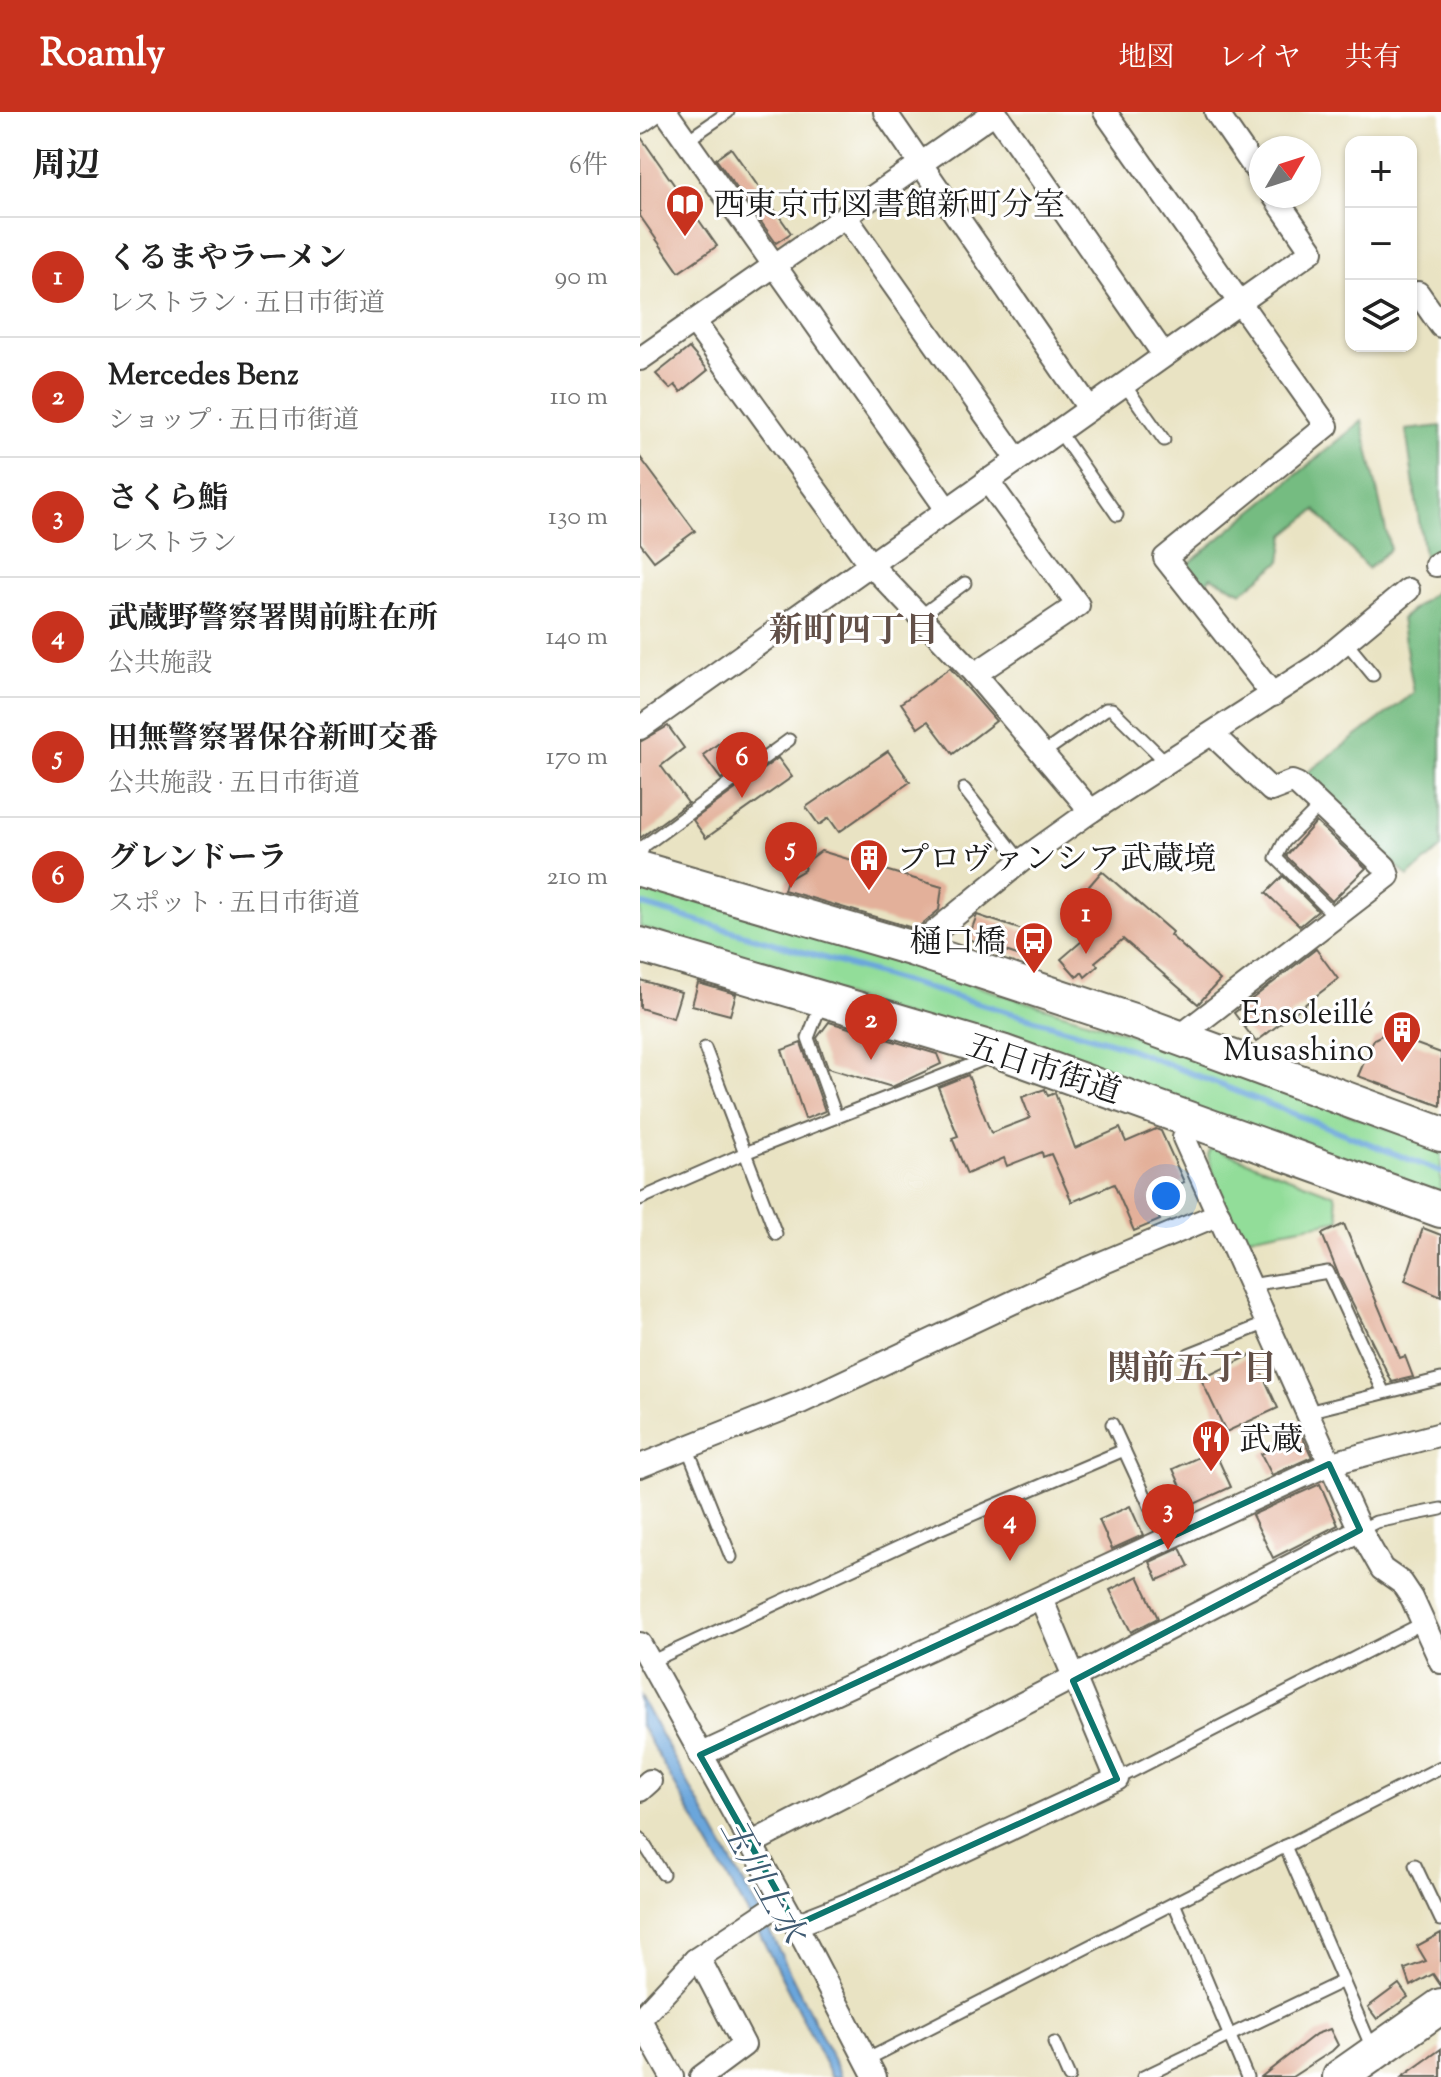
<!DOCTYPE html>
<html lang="ja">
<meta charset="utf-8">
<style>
:root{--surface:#fff;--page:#f2f2f2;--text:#222;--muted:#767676;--line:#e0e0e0;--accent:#c8321e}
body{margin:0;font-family:"Sorts Mill Goudy","Noto Serif JP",serif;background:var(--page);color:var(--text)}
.controls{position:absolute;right:24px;top:24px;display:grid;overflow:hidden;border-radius:16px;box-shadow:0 2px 6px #0004}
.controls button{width:72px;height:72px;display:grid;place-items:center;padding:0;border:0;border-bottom:2px solid var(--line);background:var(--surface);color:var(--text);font:40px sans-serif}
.compass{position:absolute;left:609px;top:24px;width:72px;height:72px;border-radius:50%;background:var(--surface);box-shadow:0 2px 6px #0004;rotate:51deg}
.you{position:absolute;left:526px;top:1084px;width:28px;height:28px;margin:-20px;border:6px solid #fff;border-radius:50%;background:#1a73e8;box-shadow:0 0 0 12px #1a73e833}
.badge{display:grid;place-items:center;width:52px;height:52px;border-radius:50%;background:var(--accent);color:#fff;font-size:26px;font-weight:700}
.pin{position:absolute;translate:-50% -66px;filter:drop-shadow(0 2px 4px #0008)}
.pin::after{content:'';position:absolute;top:42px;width:28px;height:24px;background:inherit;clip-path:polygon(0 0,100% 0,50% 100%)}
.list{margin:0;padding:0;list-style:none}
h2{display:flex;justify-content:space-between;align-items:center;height:104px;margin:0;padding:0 32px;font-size:34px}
h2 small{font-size:26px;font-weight:400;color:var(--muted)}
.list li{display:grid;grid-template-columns:52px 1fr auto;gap:24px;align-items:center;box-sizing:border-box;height:120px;padding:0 32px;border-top:2px solid var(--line)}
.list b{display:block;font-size:30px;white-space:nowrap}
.list p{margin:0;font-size:26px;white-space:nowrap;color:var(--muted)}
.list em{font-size:26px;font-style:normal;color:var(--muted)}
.icon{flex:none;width:44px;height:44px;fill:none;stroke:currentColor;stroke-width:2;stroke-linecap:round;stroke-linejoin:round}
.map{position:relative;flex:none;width:801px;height:1965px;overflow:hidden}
header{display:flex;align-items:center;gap:48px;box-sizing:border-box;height:112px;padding:0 40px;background:var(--accent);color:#fff}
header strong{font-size:38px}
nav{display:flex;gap:44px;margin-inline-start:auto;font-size:28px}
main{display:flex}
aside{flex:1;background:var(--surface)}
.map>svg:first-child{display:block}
.green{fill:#92dd99;stroke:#577c5a;stroke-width:2}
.forest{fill:#75bc81;stroke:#486c4e;stroke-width:2}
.water{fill:#6aa6db;stroke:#43617c;stroke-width:2}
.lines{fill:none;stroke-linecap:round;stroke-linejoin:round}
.stream{stroke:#6aa6db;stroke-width:6}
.building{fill:#e3b09a}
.service-casing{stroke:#646256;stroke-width:15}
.minor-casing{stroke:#646256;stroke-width:26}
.primary-casing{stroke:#646256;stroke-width:38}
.service{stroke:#fff;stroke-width:11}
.minor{stroke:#fff;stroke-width:22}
.primary{stroke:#fff;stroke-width:34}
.marked{fill:none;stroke:#0f766e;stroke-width:6;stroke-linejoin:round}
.labels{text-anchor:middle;stroke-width:6;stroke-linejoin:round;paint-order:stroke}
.poi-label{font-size:32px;fill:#1c1c1c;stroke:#fff;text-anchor:start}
.street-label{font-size:32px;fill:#1c1c1c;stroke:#fff}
.neighbourhood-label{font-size:34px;font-weight:bold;fill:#625048;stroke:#fff}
.water-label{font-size:34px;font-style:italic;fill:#3f5a72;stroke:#fff}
</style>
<header>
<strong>Roamly</strong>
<nav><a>地図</a><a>レイヤ</a><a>共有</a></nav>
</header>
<main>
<aside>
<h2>周辺<small>6件</small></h2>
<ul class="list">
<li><span class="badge">1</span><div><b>くるまやラーメン</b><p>レストラン · 五日市街道</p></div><em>90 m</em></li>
<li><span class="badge">2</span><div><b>Mercedes Benz</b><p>ショップ · 五日市街道</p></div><em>110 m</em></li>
<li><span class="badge">3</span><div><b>さくら鮨</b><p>レストラン</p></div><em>130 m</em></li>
<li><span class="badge">4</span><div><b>武蔵野警察署関前駐在所</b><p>公共施設</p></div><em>140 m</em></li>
<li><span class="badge">5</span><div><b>田無警察署保谷新町交番</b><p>公共施設 · 五日市街道</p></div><em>170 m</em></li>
<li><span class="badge">6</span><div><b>グレンドーラ</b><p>スポット · 五日市街道</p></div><em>210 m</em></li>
</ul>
</aside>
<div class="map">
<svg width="801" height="1965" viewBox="0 0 801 1965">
<rect width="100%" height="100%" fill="#fff"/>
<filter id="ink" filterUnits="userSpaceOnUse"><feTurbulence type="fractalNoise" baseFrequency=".0125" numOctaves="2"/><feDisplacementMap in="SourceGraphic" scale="16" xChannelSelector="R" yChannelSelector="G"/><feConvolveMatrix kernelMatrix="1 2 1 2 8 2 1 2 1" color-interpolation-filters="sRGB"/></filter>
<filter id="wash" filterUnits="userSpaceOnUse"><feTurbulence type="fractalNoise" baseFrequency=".006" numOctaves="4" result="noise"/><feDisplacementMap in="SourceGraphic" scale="32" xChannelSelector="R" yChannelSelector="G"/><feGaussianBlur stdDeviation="1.8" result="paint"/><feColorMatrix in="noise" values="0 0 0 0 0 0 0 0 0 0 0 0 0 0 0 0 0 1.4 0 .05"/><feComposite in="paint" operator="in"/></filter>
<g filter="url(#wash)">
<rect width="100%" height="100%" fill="#e9e3c3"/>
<g class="green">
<polygon points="0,770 478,918 801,1036 801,1084 0,815"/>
<polygon points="571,1035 695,1083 700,1108 603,1126 584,1098 568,1043"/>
</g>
<g class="forest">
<polygon points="722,309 750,437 728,457 676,398 645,423 641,449 602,480 571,465 556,482 541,458"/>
<polygon points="801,314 801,434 785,451 766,318"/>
<polygon points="797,478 801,488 801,736 768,765 664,663 774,581 761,507"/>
</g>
<polygon class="water" points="0,1585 124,1808 202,1965 192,1965 119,1821 0,1612"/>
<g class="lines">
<polyline class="stream" points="0,792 477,932 801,1060"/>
</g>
<g id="blocks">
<g class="building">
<polygon points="0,24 77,134 39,160 0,104"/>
<polygon points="91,36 151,121 136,131 76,47"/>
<polygon points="49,236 68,258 41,280 35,273 30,277 16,262"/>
<polygon points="0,345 55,419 14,449 0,431"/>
<polygon points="310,556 356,609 313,642 288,609 278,616 261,591"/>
<polygon points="28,614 44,636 21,654 48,691 0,726 0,630"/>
<polygon points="86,626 105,650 81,667 63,643"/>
<polygon points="248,639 270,670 199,720 189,706 179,713 166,695"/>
<polygon points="138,646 152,665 66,726 53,708"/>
<polygon points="676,710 726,756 692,789 646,744"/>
<polygon points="181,739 302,775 299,798 276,817 144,778 147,768 164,758 166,750"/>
<polygon points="462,759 532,820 530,823 580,868 558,892 483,827 455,850 458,854 445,865 442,860 437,865 421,847 464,810 438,787"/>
<polygon points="643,764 678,799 660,814 626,781"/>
<polygon points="337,803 409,827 402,851 328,827"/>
<polygon points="676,837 698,867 616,930 594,901"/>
<polygon points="0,868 41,880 33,906 0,896"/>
<polygon points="58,871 96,882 90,903 52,893"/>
<polygon points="189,910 297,942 301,952 252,975 188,956 177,926"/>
<polygon points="746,921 801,941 801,994 718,964 734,927"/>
<polygon points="161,931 185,999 165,1007 142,938"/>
<polygon points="328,963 351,1021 390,1006 382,985 405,977 408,984 415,981 435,1036 480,1016 486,1030 516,1017 521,1019 544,1070 510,1085 520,1108 494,1119 474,1072 432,1090 411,1042 403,1045 402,1040 367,1054 364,1046 327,1062 312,1026 318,1024 298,975"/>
<polygon points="704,1112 760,1246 765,1244 773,1265 752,1270 699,1164 682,1122"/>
<polygon points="783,1116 801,1123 801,1185 765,1169"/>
<polygon points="613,1242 638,1296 586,1320 561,1267"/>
<polygon points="661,1322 672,1345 632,1363 621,1342"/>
<polygon points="574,1338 591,1375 550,1394 533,1357"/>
<polygon points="680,1372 698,1413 633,1446 612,1403"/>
<polygon points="490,1394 503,1423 472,1437 459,1408"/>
<polygon points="540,1436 549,1454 518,1468 510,1450"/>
<polygon points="498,1464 518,1506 491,1520 470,1478"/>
<polygon points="801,1821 801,1874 793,1862 771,1874 765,1857 786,1849 777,1834"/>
<polygon points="759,1872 768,1885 737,1907 728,1895"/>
<polygon points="690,1917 698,1933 692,1939 652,1965 621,1965 676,1922"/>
<polygon points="801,1937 801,1965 762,1965"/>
</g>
</g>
</g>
<g filter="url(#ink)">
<use href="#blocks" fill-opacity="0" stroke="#646256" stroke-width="2"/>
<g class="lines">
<defs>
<g id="service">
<polyline points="46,29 88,0"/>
<polyline points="484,272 524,328"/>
<polyline points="418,318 477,403"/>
<polyline points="279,505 325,471"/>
<polyline points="706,530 733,563"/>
<polyline points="402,642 466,597 472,597 526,650"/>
<polyline points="324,677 381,749"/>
<polyline points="680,694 644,730 636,746 696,805"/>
<polyline points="0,744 4,734 149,628"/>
<polyline points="181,892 168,926 196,1004"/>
<polyline points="65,936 136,1122"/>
<polyline points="0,1087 105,1041 348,946"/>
<polyline points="611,1173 688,1160 743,1279"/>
<polyline points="549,1242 627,1211"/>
<polyline points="667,1300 801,1267"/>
<polyline points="472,1312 526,1429"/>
<polyline points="47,1335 91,1445"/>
<polyline points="720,1418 736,1410 801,1397"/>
<polyline points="10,1550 285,1423 484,1338"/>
<polyline points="477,1667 783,1511"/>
<polyline points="0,1726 23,1762"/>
<polyline points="645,1734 732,1936"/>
<polyline points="775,1753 801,1808"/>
<polyline points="534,1791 607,1965"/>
<polyline points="414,1931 429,1965"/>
<polyline points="226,1948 801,1655"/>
<polyline points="503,1965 703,1869"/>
</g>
<g id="minor">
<polyline points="26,0 306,396"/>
<polyline points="245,0 449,296"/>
<polyline points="355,0 524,243"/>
<polyline points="465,0 687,314 525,446 633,583"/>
<polyline points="576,0 621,65"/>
<polyline points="0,10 14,0"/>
<polyline points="205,104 377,347"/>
<polyline points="778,181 801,214"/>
<polyline points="54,210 229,451 335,562 451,699"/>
<polyline points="0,247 355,0"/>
<polyline points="796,453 801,450"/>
<polyline points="335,562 438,493 347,368"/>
<polyline points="0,616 672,139 634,84"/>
<polyline points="274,837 381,749 451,699 676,554 768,478"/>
<polyline points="539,925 748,764 745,755 657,672 652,670 631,678 572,622"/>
<polyline points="551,1006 544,1026 720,1418 742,1457 762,1471 772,1486 801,1550"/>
<polyline points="0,1354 161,1290 414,1171 579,1102"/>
<polyline points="0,1532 156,1813 235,1965"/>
<polyline points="60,1643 689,1352 801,1322"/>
<polyline points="0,1678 10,1669"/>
<polyline points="110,1732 720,1418"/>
<polyline points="156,1813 209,1792 477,1667 401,1486"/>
<polyline points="55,1848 63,1854 104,1933 61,1965"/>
<polyline points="0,1907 55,1848 142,1790"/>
<polyline points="0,1908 32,1965"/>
</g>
<g id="primary">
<polyline points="0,757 274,837 496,910 801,1022"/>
<polyline points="0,833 362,940 801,1098"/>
<polyline points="700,1965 801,1894"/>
</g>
</defs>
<use href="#service" class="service-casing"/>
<use href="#minor" class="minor-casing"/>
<use href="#primary" class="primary-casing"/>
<use href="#service" class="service"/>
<use href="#minor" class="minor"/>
<use href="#primary" class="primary"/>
</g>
</g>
<path class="marked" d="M689,1352L720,1418L433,1569L477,1667L156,1813L60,1643Z"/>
<defs>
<symbol id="library-pin" viewBox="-11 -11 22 30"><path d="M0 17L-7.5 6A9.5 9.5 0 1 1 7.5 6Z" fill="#c8321e" stroke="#fff"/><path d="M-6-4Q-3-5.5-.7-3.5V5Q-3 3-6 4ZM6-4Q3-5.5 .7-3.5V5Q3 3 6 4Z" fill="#fff"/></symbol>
<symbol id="building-pin" viewBox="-11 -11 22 30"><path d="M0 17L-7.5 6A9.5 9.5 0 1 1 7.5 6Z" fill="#c8321e" stroke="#fff"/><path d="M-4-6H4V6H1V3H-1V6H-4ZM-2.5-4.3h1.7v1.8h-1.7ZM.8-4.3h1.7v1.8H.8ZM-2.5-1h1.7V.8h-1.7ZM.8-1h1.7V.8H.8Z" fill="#fff"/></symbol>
<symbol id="bus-pin" viewBox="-11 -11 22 30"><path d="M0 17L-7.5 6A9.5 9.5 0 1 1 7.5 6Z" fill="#c8321e" stroke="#fff"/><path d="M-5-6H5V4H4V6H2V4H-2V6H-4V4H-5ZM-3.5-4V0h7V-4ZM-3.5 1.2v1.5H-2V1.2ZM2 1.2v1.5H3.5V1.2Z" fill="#fff"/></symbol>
<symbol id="restaurant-pin" viewBox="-11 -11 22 30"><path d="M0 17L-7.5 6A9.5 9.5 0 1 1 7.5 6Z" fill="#c8321e" stroke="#fff"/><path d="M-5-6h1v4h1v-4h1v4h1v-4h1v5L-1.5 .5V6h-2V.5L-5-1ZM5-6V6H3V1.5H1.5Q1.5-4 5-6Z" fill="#fff"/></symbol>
</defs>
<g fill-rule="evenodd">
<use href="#library-pin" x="23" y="70" width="44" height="60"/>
<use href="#building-pin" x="207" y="724" width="44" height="60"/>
<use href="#bus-pin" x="372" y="807" width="44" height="60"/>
<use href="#building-pin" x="740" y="896" width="44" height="60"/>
<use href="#restaurant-pin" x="549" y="1305" width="44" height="60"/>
</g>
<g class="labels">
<g class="poi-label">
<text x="73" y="103">西東京市図書館新町分室</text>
<text x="257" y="757">プロヴァンシア武蔵境</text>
<text x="366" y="840" text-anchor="end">樋口橋</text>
<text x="734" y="911" text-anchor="end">Ensoleillé<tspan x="734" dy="37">Musashino</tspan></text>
<text x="599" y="1338">武蔵</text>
</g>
<g class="street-label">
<text transform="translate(404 956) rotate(18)" y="11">五日市街道</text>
</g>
<g class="neighbourhood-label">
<text x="214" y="529">新町四丁目</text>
<text x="552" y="1267">関前五丁目</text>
</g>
<g class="water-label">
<text transform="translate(124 1768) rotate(61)" y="12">玉川上水</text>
</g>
</g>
</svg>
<div class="controls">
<button>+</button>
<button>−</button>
<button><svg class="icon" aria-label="layers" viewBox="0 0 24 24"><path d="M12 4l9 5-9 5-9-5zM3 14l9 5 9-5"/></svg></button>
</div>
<svg class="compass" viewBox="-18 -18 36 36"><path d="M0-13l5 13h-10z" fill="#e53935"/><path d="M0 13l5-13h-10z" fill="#767676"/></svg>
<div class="you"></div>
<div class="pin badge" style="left:446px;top:842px">1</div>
<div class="pin badge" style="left:231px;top:948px">2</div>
<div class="pin badge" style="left:528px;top:1438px">3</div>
<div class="pin badge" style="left:370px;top:1449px">4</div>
<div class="pin badge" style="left:151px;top:776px">5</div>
<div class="pin badge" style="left:102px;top:686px">6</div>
</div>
</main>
